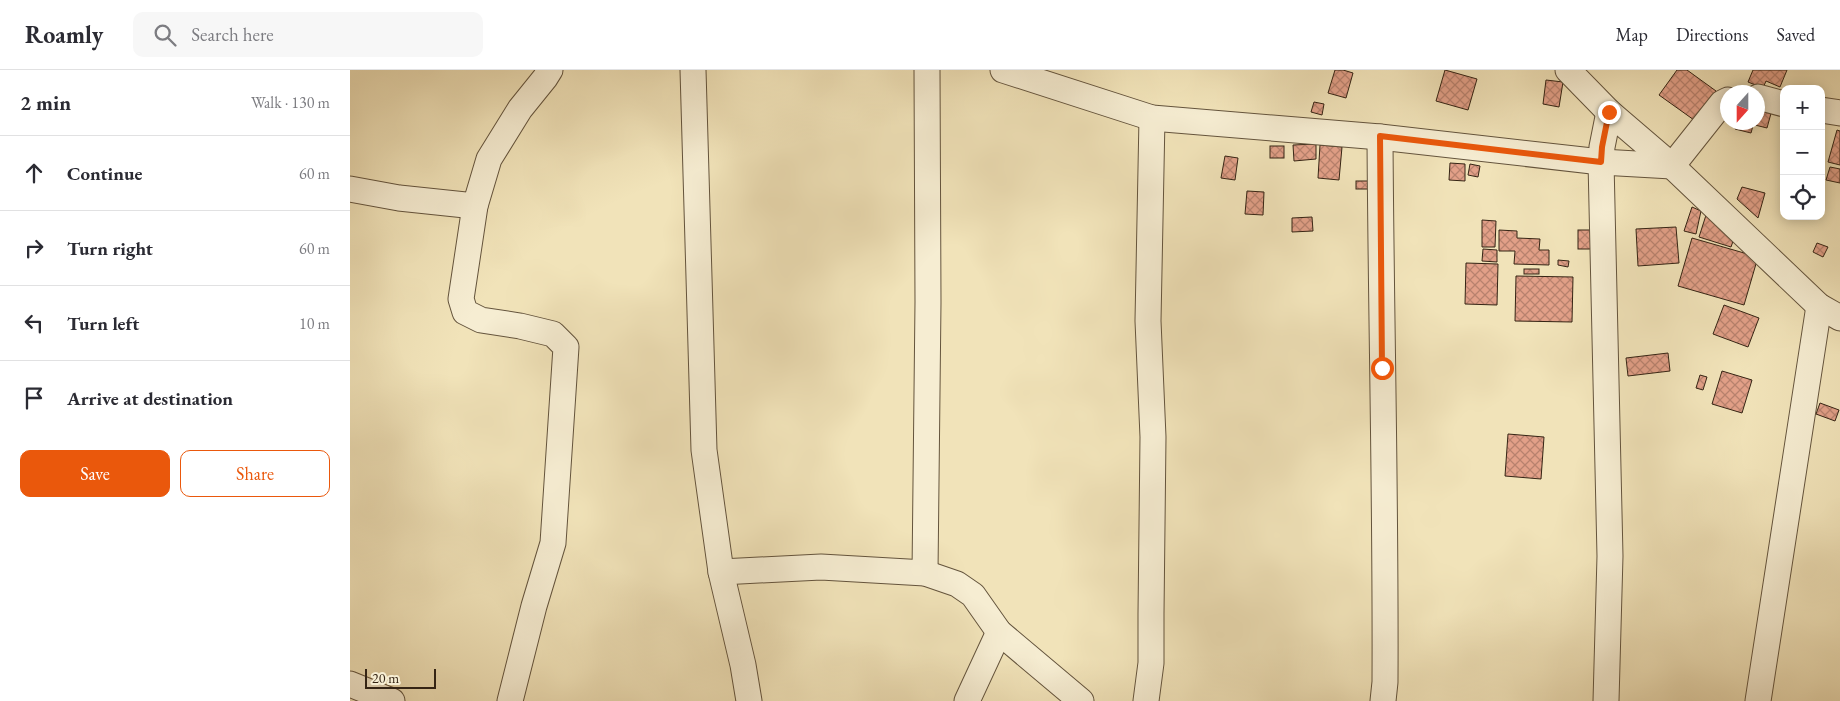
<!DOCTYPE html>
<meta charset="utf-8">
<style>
:root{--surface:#fff;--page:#f7f7f7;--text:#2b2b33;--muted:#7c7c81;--line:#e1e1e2;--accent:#ea580c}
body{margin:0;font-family:"EB Garamond",serif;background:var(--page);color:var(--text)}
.controls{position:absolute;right:15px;top:15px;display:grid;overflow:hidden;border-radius:10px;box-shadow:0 2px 12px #0003}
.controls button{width:45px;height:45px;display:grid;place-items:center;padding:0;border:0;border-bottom:1px solid var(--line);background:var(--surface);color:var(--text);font:25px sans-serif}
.compass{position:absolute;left:1370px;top:15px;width:45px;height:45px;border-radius:50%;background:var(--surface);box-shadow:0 2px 12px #0003;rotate:201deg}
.scale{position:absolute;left:15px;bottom:12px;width:71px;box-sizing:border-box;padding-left:5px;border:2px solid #352414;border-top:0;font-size:14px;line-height:18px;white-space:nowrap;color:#352414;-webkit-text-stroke:4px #f6edd2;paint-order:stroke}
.stop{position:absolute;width:15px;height:15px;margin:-11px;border:4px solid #ea580c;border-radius:50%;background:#fff}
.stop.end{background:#ea580c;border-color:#fff;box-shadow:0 1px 5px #0008}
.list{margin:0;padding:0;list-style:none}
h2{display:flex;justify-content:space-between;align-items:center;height:65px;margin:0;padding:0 20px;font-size:21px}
h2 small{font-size:16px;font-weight:400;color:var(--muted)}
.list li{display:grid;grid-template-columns:32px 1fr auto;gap:15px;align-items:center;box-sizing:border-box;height:75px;padding:0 20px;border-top:1px solid var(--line)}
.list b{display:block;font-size:19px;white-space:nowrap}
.list em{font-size:16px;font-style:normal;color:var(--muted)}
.actions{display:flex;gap:10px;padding:15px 20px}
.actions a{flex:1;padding:11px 0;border:1px solid var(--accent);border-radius:10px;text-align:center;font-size:18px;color:var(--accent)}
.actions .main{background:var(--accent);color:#fff}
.icon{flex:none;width:28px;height:28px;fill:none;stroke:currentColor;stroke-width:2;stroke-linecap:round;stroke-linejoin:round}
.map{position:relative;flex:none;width:1490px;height:631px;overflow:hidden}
header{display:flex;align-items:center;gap:30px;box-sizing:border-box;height:70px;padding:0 25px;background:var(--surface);border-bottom:1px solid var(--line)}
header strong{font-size:24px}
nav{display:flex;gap:28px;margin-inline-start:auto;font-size:18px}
.search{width:350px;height:45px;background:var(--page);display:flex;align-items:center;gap:12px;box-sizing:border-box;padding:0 18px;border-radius:10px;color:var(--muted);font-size:19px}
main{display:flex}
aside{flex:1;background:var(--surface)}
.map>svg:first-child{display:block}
.building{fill:url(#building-cross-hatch);stroke:#352414}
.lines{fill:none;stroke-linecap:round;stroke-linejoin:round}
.street-casing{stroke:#64543d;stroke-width:27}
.street{stroke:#f6edd2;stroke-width:25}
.route{stroke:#ea580c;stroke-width:6}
</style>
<header>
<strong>Roamly</strong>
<div class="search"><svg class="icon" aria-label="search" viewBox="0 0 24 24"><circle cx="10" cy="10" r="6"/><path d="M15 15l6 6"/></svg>Search here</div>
<nav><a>Map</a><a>Directions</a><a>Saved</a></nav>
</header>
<main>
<aside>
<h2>2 min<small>Walk · 130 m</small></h2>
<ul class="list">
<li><svg class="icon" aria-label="ahead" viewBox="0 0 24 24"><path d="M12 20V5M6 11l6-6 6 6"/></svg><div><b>Continue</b></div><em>60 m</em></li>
<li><svg class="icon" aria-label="right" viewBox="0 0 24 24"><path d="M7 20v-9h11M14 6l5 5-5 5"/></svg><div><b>Turn right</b></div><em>60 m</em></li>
<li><svg class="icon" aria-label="left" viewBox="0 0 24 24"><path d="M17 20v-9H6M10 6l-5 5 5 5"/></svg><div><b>Turn left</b></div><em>10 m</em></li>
<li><svg class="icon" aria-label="arrive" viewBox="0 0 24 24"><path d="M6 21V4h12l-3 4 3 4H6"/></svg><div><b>Arrive at destination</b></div></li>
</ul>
<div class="actions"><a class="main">Save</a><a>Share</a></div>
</aside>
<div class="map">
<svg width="1490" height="631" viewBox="0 0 1490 631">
<defs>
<pattern id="building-cross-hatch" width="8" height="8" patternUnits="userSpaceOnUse" patternTransform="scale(1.25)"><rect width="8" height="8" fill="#e2a088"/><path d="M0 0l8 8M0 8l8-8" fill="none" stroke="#b8826e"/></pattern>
</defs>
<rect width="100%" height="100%" fill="#f1e3b9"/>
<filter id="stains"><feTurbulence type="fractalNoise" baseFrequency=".004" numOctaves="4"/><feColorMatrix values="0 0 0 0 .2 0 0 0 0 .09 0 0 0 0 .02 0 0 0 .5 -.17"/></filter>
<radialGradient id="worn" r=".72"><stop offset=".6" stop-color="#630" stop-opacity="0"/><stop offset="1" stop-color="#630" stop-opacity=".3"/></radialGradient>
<g class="building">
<polygon points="985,0 993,0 1003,3 996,28 978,23"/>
<polygon points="1095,0 1127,9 1118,40 1086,31"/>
<polygon points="1327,0 1337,0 1366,21 1344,50 1309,25"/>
<polygon points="1403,0 1437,0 1430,17 1416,11 1413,18 1398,12"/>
<polygon points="1196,10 1213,12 1209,37 1193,34"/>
<polygon points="964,32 974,34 972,45 961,42"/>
<polygon points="1411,33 1423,36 1417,58 1405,55 1408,52"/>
<polygon points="1386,52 1404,52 1401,63 1385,59"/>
<polygon points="1487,60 1490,61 1490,95 1478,92"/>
<polygon points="966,74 966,89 944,91 943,75"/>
<polygon points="970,75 992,77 989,110 968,108"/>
<rect x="920" y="76" width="14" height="12"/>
<polygon points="875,86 888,88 885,110 871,108"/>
<polygon points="1100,93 1115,94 1115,111 1099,110"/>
<polygon points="1120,94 1130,96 1128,107 1118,105"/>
<polygon points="1480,97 1490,99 1490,113 1476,110"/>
<rect x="1006" y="111" width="13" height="8"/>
<polygon points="1392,117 1415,123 1408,148 1387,129"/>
<polygon points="897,121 914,122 913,145 895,144"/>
<polygon points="1342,137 1351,141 1346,164 1334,161"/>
<polygon points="1357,142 1387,160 1381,177 1349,167"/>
<polygon points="962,147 963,161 942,162 942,148"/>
<polygon points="1132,150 1146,151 1145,177 1132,177"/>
<polygon points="1326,157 1329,193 1288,196 1286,159"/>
<polygon points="1149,160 1167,161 1167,168 1190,169 1189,180 1199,180 1199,195 1164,194 1165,181 1149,181"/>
<rect x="1228" y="160" width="15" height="19"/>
<polygon points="1342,168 1408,187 1394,235 1328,216"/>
<polygon points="1467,173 1478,177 1473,187 1463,182"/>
<polygon points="1133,179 1147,180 1147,192 1132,191"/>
<polygon points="1208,190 1219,191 1218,197 1208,195"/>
<polygon points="1116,193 1148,194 1147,235 1115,234"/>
<rect x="1174" y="199" width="15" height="5"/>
<polygon points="1166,206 1223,207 1222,252 1165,251"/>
<polygon points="1374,235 1409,248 1398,277 1363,264"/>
<polygon points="1318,283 1320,301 1278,306 1276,288"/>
<polygon points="1372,301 1402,310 1392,343 1362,334"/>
<polygon points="1350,305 1357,307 1353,320 1346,318"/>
<polygon points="1470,333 1489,340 1485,351 1466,344"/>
<polygon points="1158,364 1194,367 1191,409 1155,406"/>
</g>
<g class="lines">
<defs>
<g id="street">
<polyline points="343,0 354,380 371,502 393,595 399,631"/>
<polyline points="653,0 802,48 1030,67 1251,92 1322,96 1372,33 1378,30"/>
<polyline points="1218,0 1259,42 1322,96 1469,236 1490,248"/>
<polyline points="1408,27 1434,34"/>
<polyline points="1471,40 1490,43"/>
<path d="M1030,67C1031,248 1036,430 1035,612L1033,631"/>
<polyline points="0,119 49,128 125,136"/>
<polyline points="371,502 471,497 575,503 607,514 623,525 649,562 731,631"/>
<polyline points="575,503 578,232 577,0"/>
<polyline points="0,614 42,631"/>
<polyline points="160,631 184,536 203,473 216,277 203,264 170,256 131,250 115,242 111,229 125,136 139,89 170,39 195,8 200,0"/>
<polyline points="617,631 649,562"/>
<polyline points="796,631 801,593 801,544 803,367 798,251 802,48"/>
<polyline points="1256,631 1260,486 1251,92 1252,77 1259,42"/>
<polyline points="1408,631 1469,236"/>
</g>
</defs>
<use href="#street" class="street-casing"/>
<use href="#street" class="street"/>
</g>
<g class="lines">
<polyline class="route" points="1032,298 1030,66 1251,92 1252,77 1259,42"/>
</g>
<rect width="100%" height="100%" filter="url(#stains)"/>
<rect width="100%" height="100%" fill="url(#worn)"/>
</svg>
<div class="controls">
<button>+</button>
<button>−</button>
<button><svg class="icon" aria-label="locate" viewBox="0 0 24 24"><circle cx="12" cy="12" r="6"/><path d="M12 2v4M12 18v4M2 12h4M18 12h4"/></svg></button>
</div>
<svg class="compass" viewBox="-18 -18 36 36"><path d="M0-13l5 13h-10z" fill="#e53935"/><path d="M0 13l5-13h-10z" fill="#7c7c81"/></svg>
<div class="scale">20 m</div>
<div class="stop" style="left:1032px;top:298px"></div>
<div class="stop end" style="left:1259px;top:42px"></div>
</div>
</main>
